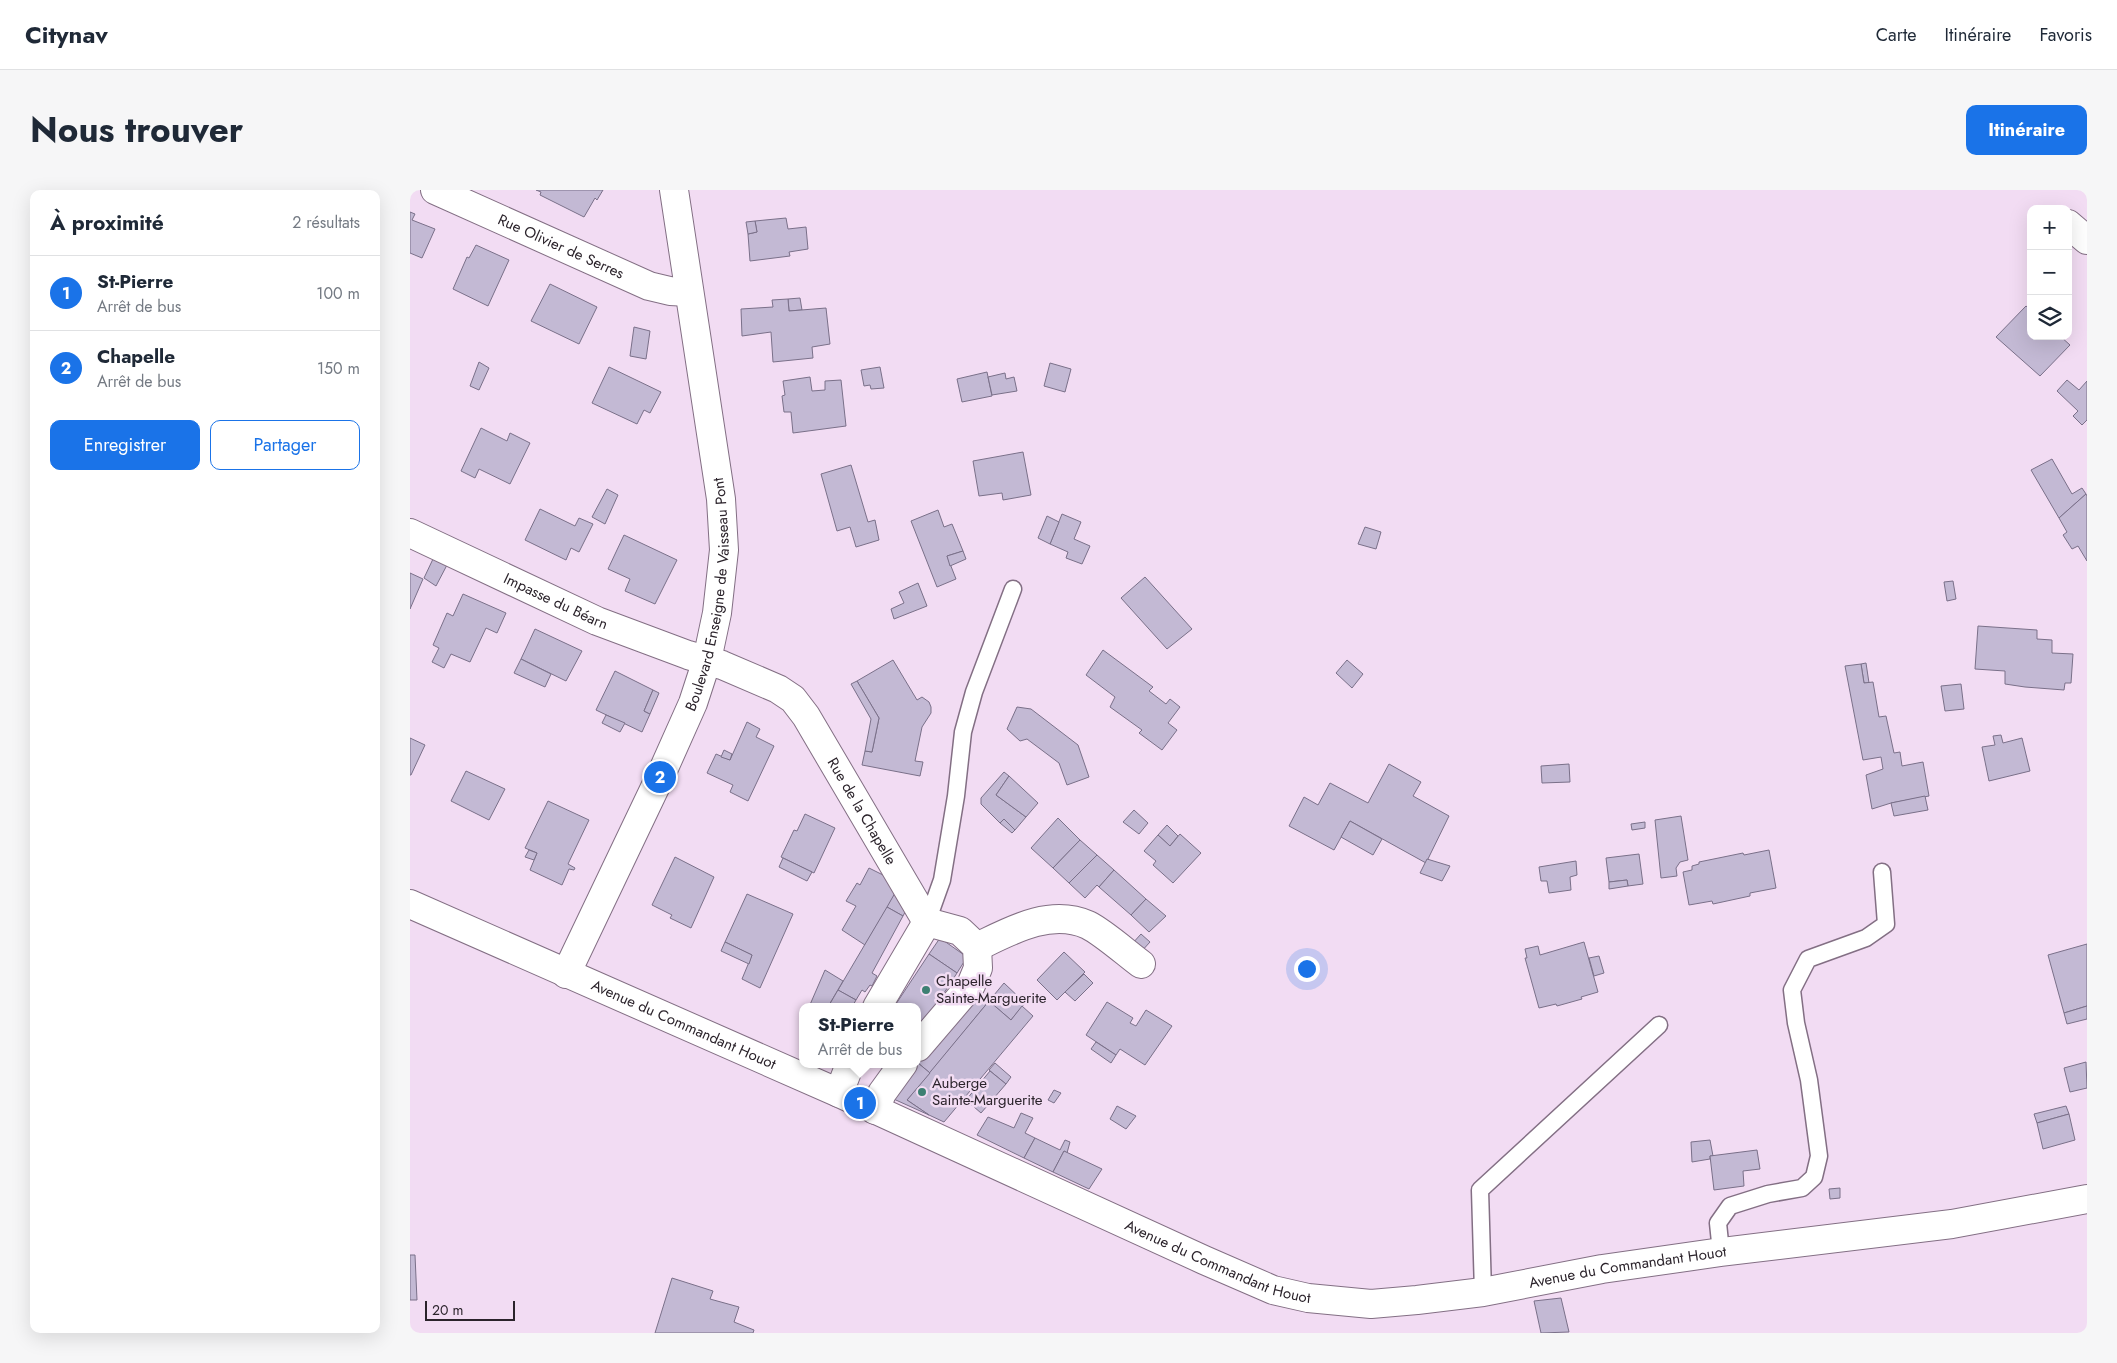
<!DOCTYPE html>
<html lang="fr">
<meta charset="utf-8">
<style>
:root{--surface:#fff;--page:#f6f6f7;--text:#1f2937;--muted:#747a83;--line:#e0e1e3;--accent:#1a73e8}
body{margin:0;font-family:Jost,sans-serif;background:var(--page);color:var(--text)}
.controls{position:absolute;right:15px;top:15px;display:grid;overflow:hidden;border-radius:10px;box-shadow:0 5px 20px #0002}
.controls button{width:45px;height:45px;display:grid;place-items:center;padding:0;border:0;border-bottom:1px solid var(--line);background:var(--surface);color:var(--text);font:25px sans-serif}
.scale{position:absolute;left:15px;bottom:12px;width:90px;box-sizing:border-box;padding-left:5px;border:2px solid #2b232b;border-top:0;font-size:14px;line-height:18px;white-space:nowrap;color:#2b232b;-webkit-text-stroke:4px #f2dcf3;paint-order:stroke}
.you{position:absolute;left:896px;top:778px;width:18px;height:18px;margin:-12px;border:4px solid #fff;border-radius:50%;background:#1a73e8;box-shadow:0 0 0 8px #1a73e833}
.badge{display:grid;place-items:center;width:32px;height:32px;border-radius:50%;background:var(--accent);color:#fff;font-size:16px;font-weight:700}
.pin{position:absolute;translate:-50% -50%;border:2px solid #fff;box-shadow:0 1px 5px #0006}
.popup{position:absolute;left:389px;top:813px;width:122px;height:65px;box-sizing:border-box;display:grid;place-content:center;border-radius:10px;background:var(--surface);filter:drop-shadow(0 1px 4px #0005);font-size:16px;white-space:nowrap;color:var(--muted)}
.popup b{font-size:19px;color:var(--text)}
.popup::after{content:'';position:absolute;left:50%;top:100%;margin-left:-10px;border:10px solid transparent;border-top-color:var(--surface)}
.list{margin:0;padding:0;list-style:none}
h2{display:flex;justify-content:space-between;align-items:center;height:65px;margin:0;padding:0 20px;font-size:21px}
h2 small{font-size:16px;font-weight:400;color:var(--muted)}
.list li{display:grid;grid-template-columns:32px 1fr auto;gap:15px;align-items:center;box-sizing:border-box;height:75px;padding:0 20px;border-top:1px solid var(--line)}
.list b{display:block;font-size:19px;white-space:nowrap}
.list p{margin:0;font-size:16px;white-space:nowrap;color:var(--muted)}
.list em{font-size:16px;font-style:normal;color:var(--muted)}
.actions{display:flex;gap:10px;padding:15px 20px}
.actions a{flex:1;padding:11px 0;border:1px solid var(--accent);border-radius:10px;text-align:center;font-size:18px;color:var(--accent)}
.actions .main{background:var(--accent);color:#fff}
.icon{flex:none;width:28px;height:28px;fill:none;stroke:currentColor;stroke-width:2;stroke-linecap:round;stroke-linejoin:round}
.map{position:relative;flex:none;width:1677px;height:1143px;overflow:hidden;border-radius:10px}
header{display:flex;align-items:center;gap:30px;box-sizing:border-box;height:70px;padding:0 25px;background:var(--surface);border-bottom:1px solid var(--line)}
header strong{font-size:24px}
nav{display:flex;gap:28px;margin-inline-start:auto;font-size:18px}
.intro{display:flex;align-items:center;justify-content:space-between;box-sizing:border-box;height:120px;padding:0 30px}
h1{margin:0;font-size:35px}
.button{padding:12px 22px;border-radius:10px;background:var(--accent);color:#fff;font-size:18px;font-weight:700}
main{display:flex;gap:30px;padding:0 30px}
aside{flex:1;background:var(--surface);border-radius:10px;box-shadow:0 5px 20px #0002}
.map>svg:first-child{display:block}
.building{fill:#c3b9d4;stroke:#7a7089}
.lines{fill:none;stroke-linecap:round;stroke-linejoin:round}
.service-casing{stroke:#836f84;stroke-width:19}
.minor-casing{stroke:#836f84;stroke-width:30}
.secondary-casing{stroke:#836f84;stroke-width:30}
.service{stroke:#fff;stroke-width:16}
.minor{stroke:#fff;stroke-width:28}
.secondary{stroke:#fff;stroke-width:28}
.poi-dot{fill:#3d8073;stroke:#f2dcf3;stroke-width:2}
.labels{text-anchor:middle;stroke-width:5;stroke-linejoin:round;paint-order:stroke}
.street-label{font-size:15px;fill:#2b232b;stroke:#f2dcf3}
.poi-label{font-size:15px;fill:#2b232b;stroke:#f2dcf3;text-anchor:start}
</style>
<header>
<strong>Citynav</strong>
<nav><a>Carte</a><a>Itinéraire</a><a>Favoris</a></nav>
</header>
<div class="intro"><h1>Nous trouver</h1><a class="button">Itinéraire</a></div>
<main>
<aside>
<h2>À proximité<small>2 résultats</small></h2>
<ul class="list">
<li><span class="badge">1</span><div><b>St-Pierre</b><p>Arrêt de bus</p></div><em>100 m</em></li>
<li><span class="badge">2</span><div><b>Chapelle</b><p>Arrêt de bus</p></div><em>150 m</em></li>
</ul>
<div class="actions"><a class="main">Enregistrer</a><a>Partager</a></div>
</aside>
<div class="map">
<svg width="1677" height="1143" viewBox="0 0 1677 1143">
<rect width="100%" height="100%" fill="#f2dcf3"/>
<g class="building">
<polygon points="126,0 193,0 187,10 185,8 174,27 130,5 131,2"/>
<polygon points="0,22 5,24 2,30 25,39 12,68 0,63"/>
<polygon points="376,28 378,39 396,37 398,59 379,62 380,66 340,71 338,44 347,42 345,31"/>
<polygon points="345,31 347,42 338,44 336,32"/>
<polygon points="66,55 99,70 78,116 43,99 57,67 59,68"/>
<polygon points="140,94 187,117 169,154 121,131"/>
<polygon points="390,108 392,120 379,121 378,109"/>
<polygon points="378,109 379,121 416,118 420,154 402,157 403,168 363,172 361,142 332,146 331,119 363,117 362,110"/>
<polygon points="1616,116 1621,120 1621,146 1650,146 1660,155 1630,186 1586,147"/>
<polygon points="224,137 240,141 236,169 220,166"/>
<polygon points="69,172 79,178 69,200 60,196"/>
<polygon points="640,173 661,179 655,202 634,196"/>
<polygon points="199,177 251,202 240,223 234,220 227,234 182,213"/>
<polygon points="470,177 474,198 461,199 460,195 454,196 451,180"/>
<polygon points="577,182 582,206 552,212 547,189"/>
<polygon points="595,183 596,189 604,187 607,201 582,205 578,187"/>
<polygon points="400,187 402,201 415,200 415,191 431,190 436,236 383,243 381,222 374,222 372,206 375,205 373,191"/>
<polygon points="1657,190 1669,200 1677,191 1677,230 1672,235 1663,226 1668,221 1647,201"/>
<polygon points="71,238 97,251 100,243 120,253 100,294 69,279 65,288 51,281"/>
<polygon points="613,262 621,305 593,310 592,303 569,306 563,271"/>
<polygon points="1642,269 1662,304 1672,298 1676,304 1649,328 1621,280"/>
<polygon points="441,275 458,332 465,330 469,350 446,357 440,337 427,341 411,284"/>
<polygon points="197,299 208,305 195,334 182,327"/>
<polygon points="1676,304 1677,306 1677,371 1668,356 1662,359 1653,345 1657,342 1649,328"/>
<polygon points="130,319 165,336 169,328 183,334 169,362 161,358 156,370 115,350"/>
<polygon points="528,320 534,337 542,334 553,361 537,366 546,389 527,397 501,331"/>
<polygon points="652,324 671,332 664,349 680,356 672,374 656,368 658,362 640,354"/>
<polygon points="637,326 649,332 640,354 628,348"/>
<polygon points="955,337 971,342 966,359 948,354"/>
<polygon points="214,345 267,370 245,414 215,401 220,389 198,379"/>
<polygon points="553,361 556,369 540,376 537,366"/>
<polygon points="23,369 37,375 26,396 14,388"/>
<polygon points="0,383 13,389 0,419"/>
<polygon points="735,387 782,439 757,459 711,408"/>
<polygon points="1543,391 1546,409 1537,411 1534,392"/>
<polygon points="508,393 517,416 484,429 481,419 494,413 489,402"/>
<polygon points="53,404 96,423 87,443 76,438 60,472 41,464 34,478 22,472 29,458 23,455 37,423 43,426"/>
<polygon points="1568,436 1627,440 1627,449 1642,450 1642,463 1663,464 1661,493 1655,493 1654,500 1615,497 1595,494 1595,481 1565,479"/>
<polygon points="125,439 172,461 156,491 111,469"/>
<polygon points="693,460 743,497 739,501 756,514 760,509 770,517 758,533 767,540 752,560 729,543 732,540 700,517 705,507 676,485"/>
<polygon points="111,469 141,484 135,497 104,483"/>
<polygon points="483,470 507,510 512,507 519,512 521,517 521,523 512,537 505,571 513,572 510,586 452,575 455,561 462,562 469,528 447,491"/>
<polygon points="937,470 953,484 942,498 926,483"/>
<polygon points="1456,473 1459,493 1454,493 1451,474"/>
<polygon points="1451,474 1454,493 1463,492 1469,527 1476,526 1484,563 1490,562 1492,576 1513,572 1519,606 1481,613 1462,619 1456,585 1473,579 1471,567 1453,570 1435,476"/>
<polygon points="205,481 243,500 234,521 240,524 232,542 186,520"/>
<polygon points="447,491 469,528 462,562 455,561 461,529 441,494"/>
<polygon points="1551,494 1554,519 1535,521 1531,496"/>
<polygon points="243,500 249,503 240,524 234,521"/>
<polygon points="607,517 621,519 668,555 679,587 657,595 649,573 617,549 610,551 597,539"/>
<polygon points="196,525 215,533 210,542 192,533"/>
<polygon points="337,532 350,539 346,547 364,556 338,611 320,602 323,595 297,583 306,564 320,570"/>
<polygon points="1591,545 1593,553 1612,548 1620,581 1579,591 1572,557 1585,555 1583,546"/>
<polygon points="0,548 15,555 1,585 0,585"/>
<polygon points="314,560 322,564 320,570 311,567"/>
<polygon points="979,574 1011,592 1003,606 1039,626 1016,673 940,631 924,660 879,636 894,607 908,615 920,593 958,613"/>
<polygon points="1159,574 1160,592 1132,593 1131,576"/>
<polygon points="56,581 95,599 79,630 41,611"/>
<polygon points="594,582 599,586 586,605 616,627 605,640 594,629 590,633 571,614 571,608"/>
<polygon points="599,586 628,613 616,627 586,605"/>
<polygon points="1515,606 1518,620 1484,626 1481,613"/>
<polygon points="138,611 179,630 158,674 165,678 164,680 159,679 152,695 120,680 127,663 115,658"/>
<polygon points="724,620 738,633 729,644 713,632"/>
<polygon points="395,624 425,638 404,683 371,667 384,640 387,641"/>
<polygon points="1271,626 1278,670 1270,672 1266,678 1267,686 1251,688 1245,630"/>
<polygon points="648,628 670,650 643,678 621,658"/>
<polygon points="594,629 605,640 602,643 590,633"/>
<polygon points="940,631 972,649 963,665 931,647"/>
<polygon points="1235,632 1235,638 1222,640 1221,634"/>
<polygon points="757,635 768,646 760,656 748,645"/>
<polygon points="770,644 791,663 763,693 743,675 746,671 734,661 748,645 760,656"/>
<polygon points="670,650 687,665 659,693 643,678"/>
<polygon points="119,660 127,663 124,670 115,667"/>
<polygon points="1359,660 1366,698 1340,703 1340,706 1303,714 1302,711 1279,715 1273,682 1282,680 1282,676 1289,674 1289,672 1333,663 1334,665"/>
<polygon points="1229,664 1233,694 1218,696 1217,690 1199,692 1196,668"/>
<polygon points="687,665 704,680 689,697 687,695 675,708 659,693"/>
<polygon points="265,667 304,687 281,738 260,728 262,725 242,715"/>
<polygon points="373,668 402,682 397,691 369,677"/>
<polygon points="1017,669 1040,676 1032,691 1010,683"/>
<polygon points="1166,671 1167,685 1160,687 1161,700 1139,703 1137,691 1131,691 1129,677"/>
<polygon points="478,677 490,696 455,755 432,740 446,716 436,711 447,693 450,695 459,678 473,685"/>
<polygon points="704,680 736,709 721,725 689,697"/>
<polygon points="1217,690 1218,696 1199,699 1199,692"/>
<polygon points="485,703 500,713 493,726 477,717"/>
<polygon points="337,704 383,724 350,798 332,789 342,765 315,752"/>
<polygon points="736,709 756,726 739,742 721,725"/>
<polygon points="477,717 493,726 462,783 467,786 462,796 460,795 455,802 452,800 446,810 428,800"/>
<polygon points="731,744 740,752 730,763 721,755"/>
<polygon points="530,748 557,767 547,783 519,764"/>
<polygon points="315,752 342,765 339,774 311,761"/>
<polygon points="1174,752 1188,802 1171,807 1172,809 1147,816 1146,814 1129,818 1115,768 1117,768 1115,759 1128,756 1130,765"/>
<polygon points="1677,754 1677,816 1654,823 1638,765"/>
<polygon points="654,762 675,782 647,810 627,790"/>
<polygon points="519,764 547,783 508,843 508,817 484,817"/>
<polygon points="1189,766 1194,783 1184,786 1179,768"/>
<polygon points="415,780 433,791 418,817 399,817"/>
<polygon points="674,784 683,793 665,811 655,802"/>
<polygon points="594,793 615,813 601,830 579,811"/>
<polygon points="428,800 446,810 442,817 418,817"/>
<polygon points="568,800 579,811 520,883 508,873 508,870"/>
<polygon points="579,811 601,830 612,816 623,826 534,932 519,925 497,910"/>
<polygon points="697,812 723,828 720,833 726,836 736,820 762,836 735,875 710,859 706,865 676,845"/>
<polygon points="1677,816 1677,829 1657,834 1654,823"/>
<polygon points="686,852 706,865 701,873 681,859"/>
<polygon points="1676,872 1677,898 1660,902 1654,878"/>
<polygon points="508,873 520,883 497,910 519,925 477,906 504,874"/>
<polygon points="585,873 601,887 596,894 579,880"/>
<polygon points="580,881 596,894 571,923 556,910"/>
<polygon points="644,900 651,903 644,913 638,910"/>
<polygon points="707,916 726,926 716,939 700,929"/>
<polygon points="1656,916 1659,924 1627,933 1624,924"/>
<polygon points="611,923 623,928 615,943 625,948 614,968 567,945 578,927 604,938"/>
<polygon points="1659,924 1665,950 1633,959 1627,933"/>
<polygon points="625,948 650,960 655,950 660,952 657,963 654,961 643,982 614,968"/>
<polygon points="1300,950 1303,966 1300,966 1300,969 1282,972 1281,952"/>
<polygon points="1347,960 1350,979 1333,981 1334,996 1304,1000 1300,966"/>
<polygon points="654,961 692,979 679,999 643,982"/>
<polygon points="1430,998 1430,1008 1420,1009 1419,999"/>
<polygon points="0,1065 5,1065 7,1110 0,1110"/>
<polygon points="262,1088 303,1101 300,1109 329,1117 324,1132 344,1140 343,1143 245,1143"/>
<polygon points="1151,1108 1159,1142 1131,1143 1124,1111"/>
</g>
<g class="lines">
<defs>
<g id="service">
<polyline points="517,732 532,690 546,606 553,542 564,502 603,399"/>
<polyline points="1311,1062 1308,1033 1320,1016 1358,1004 1392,998 1404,987 1409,966 1399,890 1386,833 1382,800 1398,769 1456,748 1476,734 1472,682"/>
<polyline points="1073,1102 1070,1000 1249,835"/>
</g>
<g id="minor">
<path id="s1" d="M25,0L239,96L260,101L279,102"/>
<polyline points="1658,34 1677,50"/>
<path id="s2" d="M0,343L187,431L278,465L312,475L368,499L383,509L396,526L517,732"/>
<path d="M567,757C600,741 640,718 678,735C694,743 716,763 731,774"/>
<path id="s3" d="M156,784L250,587L283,513L297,470L307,423L314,360L311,309L264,0"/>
<polyline points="467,817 517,732"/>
<polyline points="508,857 561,795 568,778 567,757 550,741 517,732"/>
<polyline points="429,903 440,874"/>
<polyline points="465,920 472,903 493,874"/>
</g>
<g id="secondary">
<path id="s4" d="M0,714L429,903L794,1070L863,1100L898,1108L961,1114L1007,1110L1073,1102L1192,1079L1311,1062L1542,1034L1677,1009"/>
</g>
</defs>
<use href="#service" class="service-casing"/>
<use href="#minor" class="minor-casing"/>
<use href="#secondary" class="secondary-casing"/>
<use href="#service" class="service"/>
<use href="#minor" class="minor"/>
<use href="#secondary" class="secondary"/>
</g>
<g class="poi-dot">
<circle cx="516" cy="800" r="5"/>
<circle cx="512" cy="902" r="5"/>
</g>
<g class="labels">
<g class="street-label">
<text dy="5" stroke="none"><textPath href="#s1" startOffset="138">Rue Olivier de Serres</textPath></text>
<text dy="5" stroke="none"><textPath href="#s3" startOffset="410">Boulevard Enseigne de Vaisseau Pont</textPath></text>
<text dy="5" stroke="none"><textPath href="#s2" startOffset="161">Impasse du Béarn</textPath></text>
<text dy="5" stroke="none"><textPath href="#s2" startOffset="550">Rue de la Chapelle</textPath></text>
<text dy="5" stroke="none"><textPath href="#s4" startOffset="299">Avenue du Commandant Houot</textPath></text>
<text dy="5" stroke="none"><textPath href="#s4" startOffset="884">Avenue du Commandant Houot</textPath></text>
<text dy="5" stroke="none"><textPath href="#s4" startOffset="1304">Avenue du Commandant Houot</textPath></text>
</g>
<g class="poi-label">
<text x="526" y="796">Chapelle<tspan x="526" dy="17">Sainte-Marguerite</tspan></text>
<text x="522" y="898">Auberge<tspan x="522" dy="17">Sainte-Marguerite</tspan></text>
</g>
</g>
</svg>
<div class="controls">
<button>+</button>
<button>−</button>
<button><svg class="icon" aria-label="layers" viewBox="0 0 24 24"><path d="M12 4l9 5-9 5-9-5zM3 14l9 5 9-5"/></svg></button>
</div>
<div class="scale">20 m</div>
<div class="you"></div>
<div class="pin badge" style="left:450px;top:913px">1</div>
<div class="popup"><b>St-Pierre</b>Arrêt de bus</div>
<div class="pin badge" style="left:250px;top:587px">2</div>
</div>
</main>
